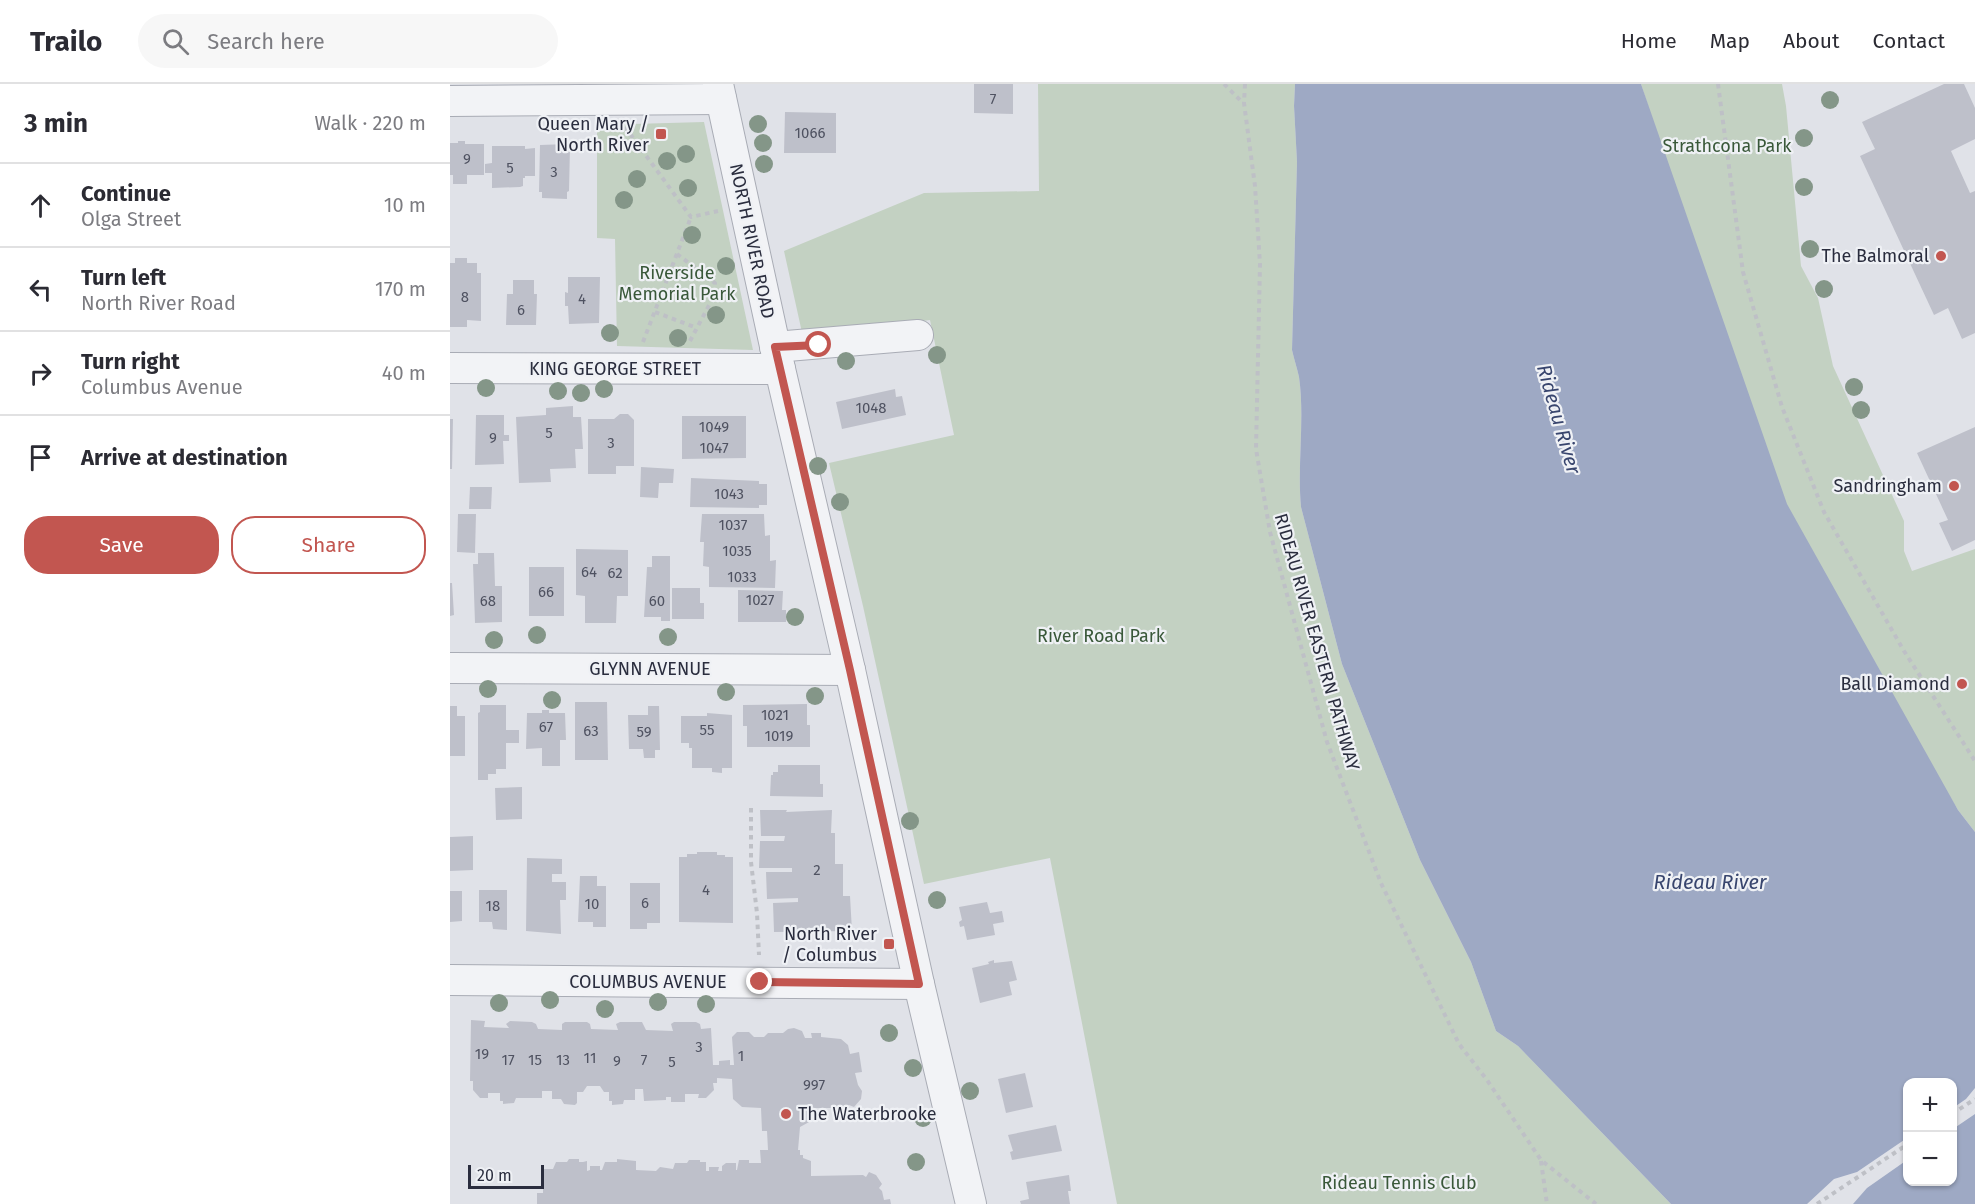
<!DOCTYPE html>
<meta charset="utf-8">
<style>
:root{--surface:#fff;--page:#f7f7f7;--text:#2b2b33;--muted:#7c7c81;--line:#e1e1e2;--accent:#c25650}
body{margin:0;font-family:"Fira Sans",sans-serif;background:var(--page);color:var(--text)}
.controls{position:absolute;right:18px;bottom:18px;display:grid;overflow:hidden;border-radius:12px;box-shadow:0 2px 4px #0004}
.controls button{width:54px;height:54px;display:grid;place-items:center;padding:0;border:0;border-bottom:2px solid var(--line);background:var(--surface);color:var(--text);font:30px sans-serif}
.scale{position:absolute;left:18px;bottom:15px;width:76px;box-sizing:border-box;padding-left:6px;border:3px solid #2a2d3e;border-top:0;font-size:16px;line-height:21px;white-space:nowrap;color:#2a2d3e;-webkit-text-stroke:4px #eff1f5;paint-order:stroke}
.stop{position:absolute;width:18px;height:18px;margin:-14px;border:4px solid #c25650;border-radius:50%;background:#fff}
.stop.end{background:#c25650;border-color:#fff;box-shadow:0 2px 6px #0008}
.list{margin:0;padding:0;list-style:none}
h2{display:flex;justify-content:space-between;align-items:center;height:78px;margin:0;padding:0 24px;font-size:26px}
h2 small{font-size:20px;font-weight:400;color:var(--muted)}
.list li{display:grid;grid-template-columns:39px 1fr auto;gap:18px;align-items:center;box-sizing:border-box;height:84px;padding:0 24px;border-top:2px solid var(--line)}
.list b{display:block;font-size:22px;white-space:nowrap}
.list p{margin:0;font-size:20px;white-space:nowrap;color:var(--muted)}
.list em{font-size:20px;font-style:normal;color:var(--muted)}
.actions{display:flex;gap:12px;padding:18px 24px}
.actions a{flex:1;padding:14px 0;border:2px solid var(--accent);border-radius:24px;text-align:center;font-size:21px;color:var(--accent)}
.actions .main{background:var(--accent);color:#fff}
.icon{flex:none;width:33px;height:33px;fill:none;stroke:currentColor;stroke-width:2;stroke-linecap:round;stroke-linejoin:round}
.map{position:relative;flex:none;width:1525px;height:1120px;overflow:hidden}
header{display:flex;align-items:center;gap:36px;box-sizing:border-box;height:84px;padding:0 30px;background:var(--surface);border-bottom:2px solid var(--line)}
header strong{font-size:28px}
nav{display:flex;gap:33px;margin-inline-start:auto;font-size:21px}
.search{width:420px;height:54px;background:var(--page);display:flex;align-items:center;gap:15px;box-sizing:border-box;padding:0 21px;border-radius:33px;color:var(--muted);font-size:22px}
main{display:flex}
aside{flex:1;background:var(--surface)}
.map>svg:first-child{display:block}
.green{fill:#c3d1c2}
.water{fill:#9ea9c4;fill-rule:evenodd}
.pier{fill:#e0e2e8}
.building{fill:#bec0ca}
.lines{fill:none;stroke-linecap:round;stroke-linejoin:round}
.street-casing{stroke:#a9acb5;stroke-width:32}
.path{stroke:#bec0c6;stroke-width:4;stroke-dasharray:4.5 4.5;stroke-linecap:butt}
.street{stroke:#f2f3f6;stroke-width:30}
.tree{fill:#849688}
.route{stroke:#c25650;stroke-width:8}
.poi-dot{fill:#c25650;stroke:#eff1f5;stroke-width:2}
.labels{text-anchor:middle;stroke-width:4.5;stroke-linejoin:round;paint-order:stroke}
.number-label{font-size:15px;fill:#4f5261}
.poi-label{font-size:18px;fill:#2a2d3e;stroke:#eff1f5;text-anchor:end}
.park-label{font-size:18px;fill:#395839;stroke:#eff1f5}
.street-label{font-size:18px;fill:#2a2d3e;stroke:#eff1f5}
.water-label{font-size:20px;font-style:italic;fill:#38456e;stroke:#eff1f5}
</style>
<header>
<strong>Trailo</strong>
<div class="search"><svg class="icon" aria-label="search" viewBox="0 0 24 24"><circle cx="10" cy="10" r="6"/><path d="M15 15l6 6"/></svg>Search here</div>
<nav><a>Home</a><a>Map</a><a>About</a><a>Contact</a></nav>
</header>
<main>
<aside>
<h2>3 min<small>Walk · 220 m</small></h2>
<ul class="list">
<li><svg class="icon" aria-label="ahead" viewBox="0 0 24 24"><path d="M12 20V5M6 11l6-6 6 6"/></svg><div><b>Continue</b><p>Olga Street</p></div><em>10 m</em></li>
<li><svg class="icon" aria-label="left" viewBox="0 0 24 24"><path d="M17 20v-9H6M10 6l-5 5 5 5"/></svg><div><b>Turn left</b><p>North River Road</p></div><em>170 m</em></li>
<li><svg class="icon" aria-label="right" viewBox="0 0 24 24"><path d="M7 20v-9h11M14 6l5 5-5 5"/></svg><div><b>Turn right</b><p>Columbus Avenue</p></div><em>40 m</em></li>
<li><svg class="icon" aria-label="arrive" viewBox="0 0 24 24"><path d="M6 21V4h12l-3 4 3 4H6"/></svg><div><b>Arrive at destination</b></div></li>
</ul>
<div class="actions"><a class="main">Save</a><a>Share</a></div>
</aside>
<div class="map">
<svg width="1525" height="1120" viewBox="0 0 1525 1120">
<rect width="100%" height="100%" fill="#e0e2e8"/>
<g class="green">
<path d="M588,0H845L844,22L847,78L842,266C844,275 847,284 849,293C855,334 847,380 851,423L892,580L970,776L1021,878L1046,947L1068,962L1221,1120H667L600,774L474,800L413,522L379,379L504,351L480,236L353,253L334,167L474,109L589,107Z"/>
<polygon points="1191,0 1332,0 1336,22 1351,182 1368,214 1383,282 1454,437 1454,467 1462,487 1525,465 1525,748 1508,726 1363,486 1301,341"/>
<polygon points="254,38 303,266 167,262 165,155 147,154 147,41"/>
</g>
<path class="water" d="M845,0H1191L1337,420L1508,726L1525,748V1120H1221L1068,962L1046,947L1021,878L970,776L892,580L851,423C847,380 855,334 849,293C847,284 844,275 842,266L847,78L844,22ZM1458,998H1502V1098H1458Z"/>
<g class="pier">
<polygon points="1525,1004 1525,1030 1503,1045 1503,1024 1516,1015"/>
<polygon points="1457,1054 1457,1076 1417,1104 1403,1120 1357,1120 1384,1095 1407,1088"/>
</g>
<g class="building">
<polygon points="524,0 563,0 563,30 524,29"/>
<polygon points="1494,0 1514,0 1525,24 1525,55 1501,67 1520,109 1525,107 1525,249 1512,255 1498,224 1484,231 1410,72 1425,65 1412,38"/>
<polygon points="335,28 386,29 386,69 334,69"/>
<polygon points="8,57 15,57 15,60 34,60 34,91 17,91 17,100 3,100 3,91 0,91 0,59 8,59"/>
<polygon points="118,60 118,63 120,63 119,107 117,108 117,115 92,114 92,108 89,108 90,61"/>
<polygon points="42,62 75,62 75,65 85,64 85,92 75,92 75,94 73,94 73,102 70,103 42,104 42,89 35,89 35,80 42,79"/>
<polygon points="5,174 17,174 17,179 27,179 27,189 31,189 31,237 17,236 17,243 0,243 0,179 5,179"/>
<polygon points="118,193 150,193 149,239 119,240 118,222 115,222 115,208 118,209"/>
<polygon points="63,196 84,196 84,210 87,210 86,241 56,241 57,210 63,210"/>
<polygon points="445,305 446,313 452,312 456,331 392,345 386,318"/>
<polygon points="123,322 123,333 131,333 133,365 125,365 126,384 100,385 101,398 69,399 66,333 96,331 96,324"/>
<polygon points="170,330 178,330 184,336 184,382 166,382 166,390 138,390 138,335 164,335"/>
<polygon points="26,331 54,331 54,351 59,351 59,357 53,357 54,380 25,381"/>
<polygon points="232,332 296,332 296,374 232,375"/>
<polygon points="0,335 3,335 2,385 0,385"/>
<polygon points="1525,343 1525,456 1502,467 1489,439 1498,436 1467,369"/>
<polygon points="191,383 224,385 223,399 209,399 208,414 190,413"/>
<polygon points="241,394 309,397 309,400 317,400 317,421 309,421 309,424 240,423"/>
<polygon points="20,403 42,403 41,425 19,425"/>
<polygon points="8,430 26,430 25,469 7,468"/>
<polygon points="252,430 314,430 315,452 320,451 320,477 326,476 325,504 259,503 259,483 253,482 254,458 250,458"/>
<polygon points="126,465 178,466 178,512 167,512 166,539 135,539 135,512 126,511"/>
<polygon points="28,469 44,469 45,502 52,502 52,538 25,539 23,480 28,480"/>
<polygon points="202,472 220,472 220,537 211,537 211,533 194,533 197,483 202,483"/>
<rect x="79" y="483" width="35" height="49"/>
<polygon points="0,499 2,499 4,531 0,532"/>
<polygon points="222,504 250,504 250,519 254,519 254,535 222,535"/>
<polygon points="288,506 333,507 332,526 336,526 336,538 288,538"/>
<polygon points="125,618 157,618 158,676 125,676"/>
<polygon points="357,620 357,641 360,641 360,663 297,663 297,642 293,642 293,621"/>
<polygon points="30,621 56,621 56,646 69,646 69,659 56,659 56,685 46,685 46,690 38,690 38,696 28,696 28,629 30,628"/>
<polygon points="0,622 7,622 7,632 15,632 15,672 0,672"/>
<polygon points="198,622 209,622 210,666 205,666 205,674 194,674 193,665 179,665 178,631 198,631"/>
<polygon points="92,626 99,626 99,629 115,629 116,656 110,656 110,682 92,682 92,664 76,665 77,629 92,629"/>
<polygon points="257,629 282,631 282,684 272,684 272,689 262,688 262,684 242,684 242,664 239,664 239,659 231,659 231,632 257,632"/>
<polygon points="328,681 370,681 370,700 373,700 373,713 320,712 321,691 323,691 323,688 328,688"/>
<polygon points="72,703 72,735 46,736 45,704"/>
<polygon points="310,726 337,726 336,728 382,726 381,749 385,749 385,780 393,780 393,812 400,812 402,847 324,848 323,819 348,818 348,814 317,815 316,788 342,788 342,784 309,784 310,757 334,757 335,752 311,752"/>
<polygon points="23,752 23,786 0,787 0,753"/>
<polygon points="247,768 267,768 267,771 275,771 275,773 283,773 283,839 229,838 229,773 237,773 237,770 247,770"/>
<polygon points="77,774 112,775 112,790 102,790 102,798 116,798 116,816 110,816 111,850 76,847"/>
<polygon points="130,792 147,792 147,802 156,802 156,843 143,843 143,838 128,838"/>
<polygon points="180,799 210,799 210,839 197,839 197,845 180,845"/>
<polygon points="29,806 57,806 57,846 43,845 42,838 29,838"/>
<polygon points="0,807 12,807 12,837 0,838"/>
<polygon points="537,818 540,829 552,827 554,838 543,840 545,851 517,856 514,842 510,843 509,838 512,836 509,823"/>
<polygon points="544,876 544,879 562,877 567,896 559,898 562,911 530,919 522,884 539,880 538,878"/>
<polygon points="21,936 35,937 34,943 59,944 56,940 60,937 82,938 86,940 88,945 112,946 112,940 115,938 137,938 140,940 141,945 168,946 166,940 170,938 192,938 196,946 223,947 221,940 224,938 246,938 250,940 251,945 261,944 263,981 269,981 269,977 280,976 280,981 284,981 282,953 287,948 299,948 304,953 314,953 318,949 333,949 338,945 344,944 352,947 355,954 362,954 361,949 371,949 371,953 391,955 398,961 400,970 409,968 412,988 405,989 408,1001 412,1007 411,1015 404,1023 399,1021 398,1024 362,1024 361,1037 350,1043 348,1066 350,1066 350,1071 353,1071 353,1074 361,1077 361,1092 413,1091 416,1093 419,1088 426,1091 432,1100 429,1104 432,1107 434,1116 440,1115 441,1120 87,1120 87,1109 93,1109 93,1085 103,1085 106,1078 117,1078 119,1075 129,1075 129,1078 133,1078 137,1077 137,1087 140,1086 140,1082 150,1082 150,1086 152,1086 155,1078 167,1078 167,1075 186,1077 186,1086 206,1087 210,1083 223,1085 225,1079 237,1079 239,1076 250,1076 250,1078 256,1078 256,1087 259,1087 259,1083 269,1083 268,1087 272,1087 272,1082 276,1079 286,1079 286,1086 287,1086 289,1076 299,1076 299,1079 311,1079 310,1066 318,1066 317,1047 312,1047 311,1024 292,1023 283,1015 282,995 267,994 267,999 263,999 264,1006 256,1014 248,1014 249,1010 235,1010 235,1018 221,1018 221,1013 216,1013 216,1016 194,1017 193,1005 185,1005 185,1016 174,1016 173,1020 162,1021 162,1017 159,1017 159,1008 154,1008 150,1002 137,1002 133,1008 127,1008 127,1019 125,1021 114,1020 111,1015 102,1015 102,1007 92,1007 92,1014 66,1014 64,1019 53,1020 53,1017 50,1017 50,1009 38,1009 38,1014 30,1014 23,1006 23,997 20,997"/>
<polygon points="575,989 583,1023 556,1029 548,995"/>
<polygon points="606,1041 612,1067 562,1076 560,1068 563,1067 558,1051"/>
<polygon points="619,1091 621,1107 618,1107 620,1120 571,1120 570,1117 579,1115 576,1098"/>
</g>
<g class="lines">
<defs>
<g id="street">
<polyline points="268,0 330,285 400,586 469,900 521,1120"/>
<polyline points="0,17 271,15"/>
<polyline points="325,263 468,251"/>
<polyline points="0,284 330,285"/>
<polyline points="0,584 400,586"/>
<polyline points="0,896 469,900"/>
</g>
</defs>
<use href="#street" class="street-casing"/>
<g class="path">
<polyline points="774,0 793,19"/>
<polyline points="795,0 794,19 805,102 810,180 806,365 820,448 877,658 931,799 1009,960 1037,996 1091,1076 1146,1120"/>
<polyline points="1268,0 1293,188 1332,323 1374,428 1454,567 1525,677"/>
<polyline points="175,43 241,133 268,127"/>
<polyline points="227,170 265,199 264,212"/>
<polyline points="205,228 247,244"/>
<polyline points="240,257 264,212 287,216"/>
<polyline points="193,258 241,133"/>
<polyline points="301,724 301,778 307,829 309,871"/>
<polyline points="1502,1030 1525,1015"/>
<polyline points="1091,1077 1097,1120"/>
<polyline points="1367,1120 1458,1060"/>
</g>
<use href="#street" class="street"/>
</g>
<g class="tree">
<circle cx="1380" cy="16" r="9"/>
<circle cx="308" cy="40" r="9"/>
<circle cx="1354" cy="54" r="9"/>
<circle cx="313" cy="59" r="9"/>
<circle cx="236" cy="70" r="9"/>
<circle cx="217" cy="77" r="9"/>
<circle cx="314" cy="80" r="9"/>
<circle cx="187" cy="95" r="9"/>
<circle cx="1354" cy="103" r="9"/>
<circle cx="238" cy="104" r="9"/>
<circle cx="174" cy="116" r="9"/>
<circle cx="242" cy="151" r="9"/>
<circle cx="1360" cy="165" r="9"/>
<circle cx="276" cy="182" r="9"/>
<circle cx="1374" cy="205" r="9"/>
<circle cx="266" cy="231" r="9"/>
<circle cx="160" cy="249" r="9"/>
<circle cx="228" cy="254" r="9"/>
<circle cx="487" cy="271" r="9"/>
<circle cx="396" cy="277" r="9"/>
<circle cx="1404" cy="303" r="9"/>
<circle cx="36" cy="304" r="9"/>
<circle cx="154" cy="305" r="9"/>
<circle cx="108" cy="307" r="9"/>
<circle cx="131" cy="309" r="9"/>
<circle cx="1411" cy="326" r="9"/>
<circle cx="368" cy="382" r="9"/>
<circle cx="390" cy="418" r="9"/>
<circle cx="345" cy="533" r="9"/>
<circle cx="87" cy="551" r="9"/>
<circle cx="218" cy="553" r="9"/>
<circle cx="44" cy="556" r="9"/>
<circle cx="38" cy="605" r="9"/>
<circle cx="276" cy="608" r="9"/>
<circle cx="365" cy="612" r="9"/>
<circle cx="102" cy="616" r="9"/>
<circle cx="460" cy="737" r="9"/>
<circle cx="487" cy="816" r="9"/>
<circle cx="100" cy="916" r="9"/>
<circle cx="208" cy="918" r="9"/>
<circle cx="49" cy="919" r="9"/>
<circle cx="256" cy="920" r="9"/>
<circle cx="155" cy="925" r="9"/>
<circle cx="439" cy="949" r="9"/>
<circle cx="463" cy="984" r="9"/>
<circle cx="520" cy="1007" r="9"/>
<circle cx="473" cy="1034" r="9"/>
<circle cx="466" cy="1078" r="9"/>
</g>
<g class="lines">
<polyline class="route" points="310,898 469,900 400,586 325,263 369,261"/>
</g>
<g class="poi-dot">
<rect x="205" y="44" width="12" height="12" rx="3"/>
<circle cx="1491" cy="172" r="6"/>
<circle cx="1504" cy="402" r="6"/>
<circle cx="1512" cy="600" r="6"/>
<rect x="433" y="854" width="12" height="12" rx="3"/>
<circle cx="336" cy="1030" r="6"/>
</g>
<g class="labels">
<g class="number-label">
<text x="543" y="20">7</text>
<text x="360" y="54">1066</text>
<text x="17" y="80">9</text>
<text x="60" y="89">5</text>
<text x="104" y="93">3</text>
<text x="15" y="218">8</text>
<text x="132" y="220">4</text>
<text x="71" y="231">6</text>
<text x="421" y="329">1048</text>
<text x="264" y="348">1049</text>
<text x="99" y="354">5</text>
<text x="43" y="359">9</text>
<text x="161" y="364">3</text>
<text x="264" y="369">1047</text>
<text x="279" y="415">1043</text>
<text x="283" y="446">1037</text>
<text x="287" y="472">1035</text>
<text x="139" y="493">64</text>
<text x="165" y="494">62</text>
<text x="292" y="498">1033</text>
<text x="96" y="513">66</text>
<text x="310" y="521">1027</text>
<text x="38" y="522">68</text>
<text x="207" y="522">60</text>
<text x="325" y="636">1021</text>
<text x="96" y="648">67</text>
<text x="257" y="651">55</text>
<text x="141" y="652">63</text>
<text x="194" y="653">59</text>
<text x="329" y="657">1019</text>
<text x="367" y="791">2</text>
<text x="256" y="811">4</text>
<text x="195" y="824">6</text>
<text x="142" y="825">10</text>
<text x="43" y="827">18</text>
<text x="249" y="968">3</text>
<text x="32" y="975">19</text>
<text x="291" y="977">1</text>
<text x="140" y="979">11</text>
<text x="58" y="981">17</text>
<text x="85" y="981">15</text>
<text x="113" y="981">13</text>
<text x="194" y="981">7</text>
<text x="167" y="982">9</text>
<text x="222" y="983">5</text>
<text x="364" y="1006">997</text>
</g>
<g class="poi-label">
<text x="199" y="46">Queen Mary /<tspan x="199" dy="21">North River</tspan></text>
<text x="1479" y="178">The Balmoral</text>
<text x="1492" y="408">Sandringham</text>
<text x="1500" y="606">Ball Diamond</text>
<text x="427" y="856">North River<tspan x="427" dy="21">/ Columbus</tspan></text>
<text x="348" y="1036" text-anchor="start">The Waterbrooke</text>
</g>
<g class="park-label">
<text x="1277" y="68">Strathcona Park</text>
<text x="227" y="195">Riverside<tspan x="227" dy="21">Memorial Park</tspan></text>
<text x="651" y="558">River Road Park</text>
<text x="949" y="1105">Rideau Tennis Club</text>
</g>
<g class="street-label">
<text transform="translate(302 157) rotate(78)" y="6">NORTH RIVER ROAD</text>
<text x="165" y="291">KING GEORGE STREET</text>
<text transform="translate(867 558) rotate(74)" y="6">RIDEAU RIVER EASTERN PATHWAY</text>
<text x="200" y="591">GLYNN AVENUE</text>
<text x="198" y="904">COLUMBUS AVENUE</text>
</g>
<g class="water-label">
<text transform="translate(1109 335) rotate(74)" y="7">Rideau River</text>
<text x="1260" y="805">Rideau River</text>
</g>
</g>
</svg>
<div class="controls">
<button>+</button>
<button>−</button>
</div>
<div class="scale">20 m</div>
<div class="stop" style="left:369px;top:261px"></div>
<div class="stop end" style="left:310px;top:898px"></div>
</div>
</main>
